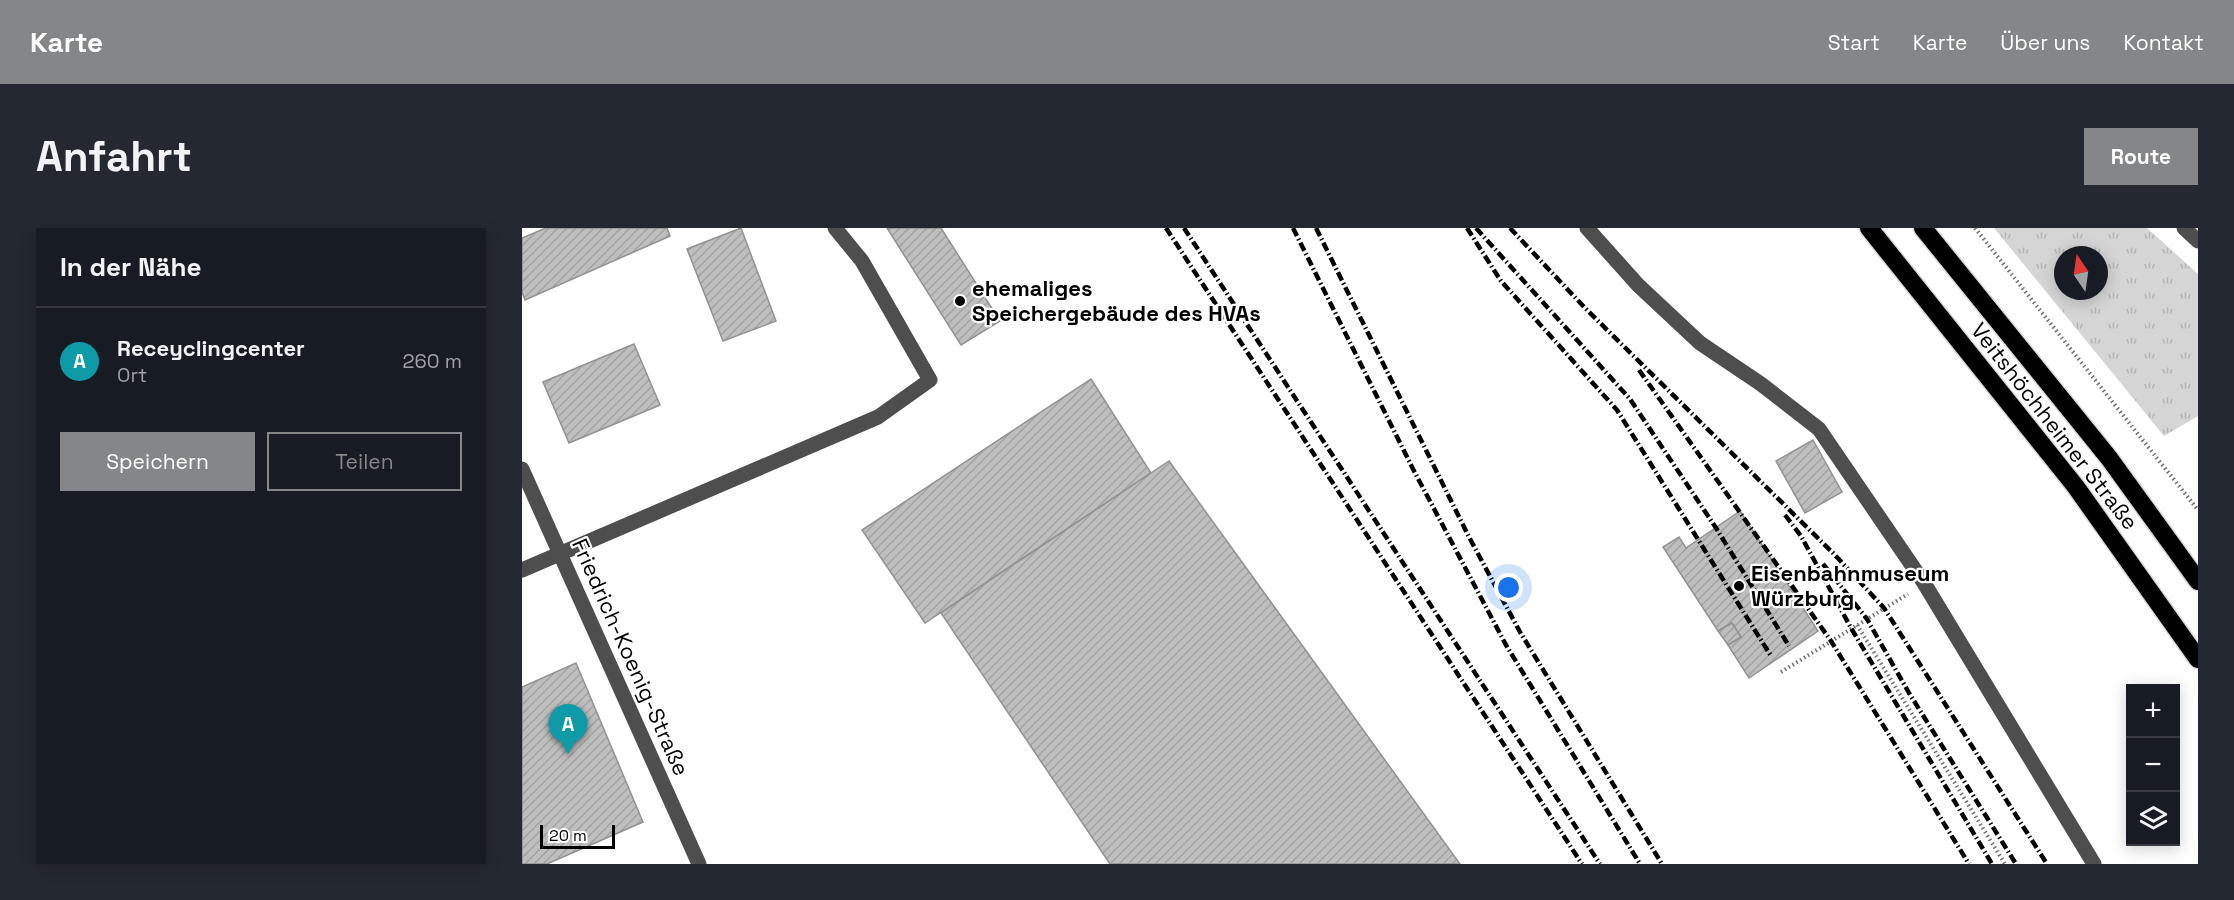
<!DOCTYPE html>
<html lang="de">
<meta charset="utf-8">
<style>
:root{--surface:#171b24;--page:#242831;--text:#f1f3f6;--muted:#9ea1a6;--line:#363941;--accent:#858687}
body{margin:0;font-family:"Space Grotesk",sans-serif;background:var(--page);color:var(--text)}
.controls{position:absolute;right:18px;bottom:18px;display:grid;overflow:hidden;border-radius:0px;box-shadow:0 3px 15px #0003}
.controls button{width:54px;height:54px;display:grid;place-items:center;padding:0;border:0;border-bottom:2px solid var(--line);background:var(--surface);color:var(--text);font:30px sans-serif}
.compass{position:absolute;left:1532px;top:18px;width:54px;height:54px;border-radius:50%;background:var(--surface);box-shadow:0 3px 15px #0003;rotate:347deg}
.scale{position:absolute;left:18px;bottom:15px;width:75px;box-sizing:border-box;padding-left:6px;border:3px solid #000;border-top:0;font-size:16px;line-height:21px;white-space:nowrap;color:#000;-webkit-text-stroke:4px #fff;paint-order:stroke}
.you{position:absolute;left:987px;top:360px;width:21px;height:21px;margin:-15px;border:4px solid #fff;border-radius:50%;background:#1a73e8;box-shadow:0 0 0 9px #1a73e833}
.badge{display:grid;place-items:center;width:39px;height:39px;border-radius:50%;background:var(--accent);color:#fff;font-size:20px;font-weight:700}
.pin{position:absolute;translate:-50% -50px;filter:drop-shadow(0 2px 3px #0008)}
.pin::after{content:'';position:absolute;top:32px;width:21px;height:18px;background:inherit;clip-path:polygon(0 0,100% 0,50% 100%)}
.list{margin:0;padding:0;list-style:none}
h2{display:flex;justify-content:space-between;align-items:center;height:78px;margin:0;padding:0 24px;font-size:26px}
h2 small{font-size:20px;font-weight:400;color:var(--muted)}
.list li{display:grid;grid-template-columns:39px 1fr auto;gap:18px;align-items:center;box-sizing:border-box;height:108px;padding:0 24px;border-top:2px solid var(--line)}
.list b{display:block;font-size:22px;white-space:nowrap}
.list p{margin:0;font-size:20px;white-space:nowrap;color:var(--muted)}
.list em{font-size:20px;font-style:normal;color:var(--muted)}
.actions{display:flex;gap:12px;padding:18px 24px}
.actions a{flex:1;padding:14px 0;border:2px solid var(--accent);border-radius:0px;text-align:center;font-size:21px;color:var(--accent)}
.actions .main{background:var(--accent);color:#fff}
.icon{flex:none;width:33px;height:33px;fill:none;stroke:currentColor;stroke-width:2;stroke-linecap:round;stroke-linejoin:round}
.map{position:relative;flex:none;width:1676px;height:636px;overflow:hidden;border-radius:0px}
header{display:flex;align-items:center;gap:36px;box-sizing:border-box;height:84px;padding:0 30px;background:var(--accent);color:#fff}
header strong{font-size:28px}
nav{display:flex;gap:33px;margin-inline-start:auto;font-size:21px}
.intro{display:flex;align-items:center;justify-content:space-between;box-sizing:border-box;height:144px;padding:0 36px}
h1{margin:0;font-size:42px}
.button{padding:15px 27px;border-radius:0px;background:var(--accent);color:#fff;font-size:21px;font-weight:700}
main{display:flex;gap:36px;padding:0 36px}
aside{flex:1;background:var(--surface);border-radius:0px;box-shadow:0 3px 15px #0003}
.map>svg:first-child{display:block}
.grass{fill:url(#grass-tufts);fill-rule:evenodd}
.building{fill:url(#building-hatch);stroke:#929292;stroke-width:1.5}
.lines{fill:none;stroke-linecap:round;stroke-linejoin:round}
.highway-casing{stroke:#dbdbdb;stroke-width:21}
.path{stroke:#707070;stroke-width:4;stroke-dasharray:1.5 3;stroke-linecap:butt}
.minor{stroke:#4e4e4e;stroke-width:15}
.highway{stroke:#000;stroke-width:18}
.rail{stroke:#000;stroke-width:4.5;stroke-dasharray:9 3 1.5 3;stroke-linecap:butt}
.poi-dot{fill:#000;stroke:#fff;stroke-width:2}
.labels{text-anchor:middle;stroke-width:4.5;stroke-linejoin:round;paint-order:stroke}
.poi-label{font-size:22px;font-weight:bold;fill:#000;stroke:#fff;text-anchor:start}
.street-label{font-size:22px;fill:#000;stroke:#fff}
</style>
<header>
<strong>Karte</strong>
<nav><a>Start</a><a>Karte</a><a>Über uns</a><a>Kontakt</a></nav>
</header>
<div class="intro"><h1>Anfahrt</h1><a class="button">Route</a></div>
<main>
<aside>
<h2>In der Nähe<small></small></h2>
<ul class="list">
<li><span class="badge" style="background:#0f9aa8">A</span><div><b>Receyclingcenter</b><p>Ort</p></div><em>260 m</em></li>
</ul>
<div class="actions"><a class="main">Speichern</a><a>Teilen</a></div>
</aside>
<div class="map">
<svg width="1676" height="636" viewBox="0 0 1676 636">
<defs>
<pattern id="grass-tufts" width="24" height="20" patternUnits="userSpaceOnUse" patternTransform="scale(1.5)"><rect width="24" height="20" fill="#d5d5d5"/><path d="M3 7l-1-3M5 7V3M7 7l1-3M15 17l-1-3M17 17v-4M19 17l1-3" fill="none" stroke="#b5b5b5"/></pattern>
<pattern id="building-hatch" width="6" height="6" patternUnits="userSpaceOnUse" patternTransform="scale(1.5)"><rect width="6" height="6" fill="#bebebe"/><path d="M-1 1l2-2M0 6l6-6M5 7l2-2" fill="none" stroke="#a2a2a2"/></pattern>
</defs>
<rect width="100%" height="100%" fill="#fff"/>
<path class="grass" d="M1472,0H1625L1676,46V188L1642,208ZM1541,27H1577V63H1541Z"/>
<g class="building">
<polygon points="24,0 145,0 148,8 3,72 0,64 0,10"/>
<polygon points="219,0 254,93 201,113 165,21"/>
<polygon points="365,0 419,0 478,93 439,117"/>
<polygon points="112,116 138,177 47,215 21,154"/>
<polygon points="569,151 629,245 403,395 340,302"/>
<polygon points="1291,212 1320,264 1283,285 1254,233"/>
<polygon points="647,233 938,636 588,636 419,385"/>
<polygon points="1218,283 1296,403 1227,450 1206,417 1219,409 1210,395 1196,403 1141,319 1157,309 1164,320"/>
<polygon points="1210,395 1219,409 1206,417 1196,403"/>
<polygon points="54,435 121,594 25,636 0,636 0,459"/>
</g>
<g class="lines">
<defs>
<g id="highway">
<polyline points="1347,0 1554,259 1676,431"/>
<polyline points="1401,0 1587,230 1676,353"/>
</g>
</defs>
<use href="#highway" class="highway-casing"/>
<g class="path">
<polyline points="1453,0 1676,282"/>
<polyline points="1335,397 1483,636"/>
<polyline points="1259,444 1386,366"/>
</g>
<g class="minor">
<polyline points="1065,0 1116,57 1178,115 1239,156 1297,201 1402,355 1572,636"/>
<polyline points="1662,0 1676,13"/>
<polyline points="0,241 177,636"/>
<polyline points="0,342 356,189 408,152 340,33 313,0"/>
</g>
<use href="#highway" class="highway"/>
<g class="rail">
<polyline points="644,0 1060,636"/>
<polyline points="662,0 1078,636"/>
<polyline points="771,0 891,241 984,417 1118,636"/>
<polyline points="794,0 947,309 998,404 1140,636"/>
<polyline points="945,0 979,53 1095,182 1249,428"/>
<polyline points="954,0 1108,171 1194,300 1267,418"/>
<polyline points="988,0 1063,80 1312,326 1362,380 1525,636"/>
<polyline points="1117,142 1309,413 1447,636"/>
<polyline points="1263,287 1279,308 1329,400 1470,636"/>
<polyline points="1301,336 1345,391 1387,465 1494,636"/>
</g>
</g>
<g class="poi-dot">
<circle cx="438" cy="73" r="6"/>
<circle cx="1217" cy="358" r="6"/>
</g>
<g class="labels">
<g class="poi-label">
<text x="450" y="68">ehemaliges<tspan x="450" dy="25">Speichergebäude des HVAs</tspan></text>
<text x="1229" y="353">Eisenbahnmuseum<tspan x="1229" dy="25">Würzburg</tspan></text>
</g>
<g class="street-label">
<text transform="translate(1533 198) rotate(52)" y="8">Veitshöchheimer Straße</text>
<text transform="translate(109 429) rotate(66)" y="8">Friedrich-Koenig-Straße</text>
</g>
</g>
</svg>
<div class="controls">
<button>+</button>
<button>−</button>
<button><svg class="icon" aria-label="layers" viewBox="0 0 24 24"><path d="M12 4l9 5-9 5-9-5zM3 14l9 5 9-5"/></svg></button>
</div>
<svg class="compass" viewBox="-18 -18 36 36"><path d="M0-13l5 13h-10z" fill="#e53935"/><path d="M0 13l5-13h-10z" fill="#9ea1a6"/></svg>
<div class="scale">20 m</div>
<div class="you"></div>
<div class="pin badge" style="left:46px;top:526px;background:#0f9aa8">A</div>
</div>
</main>
